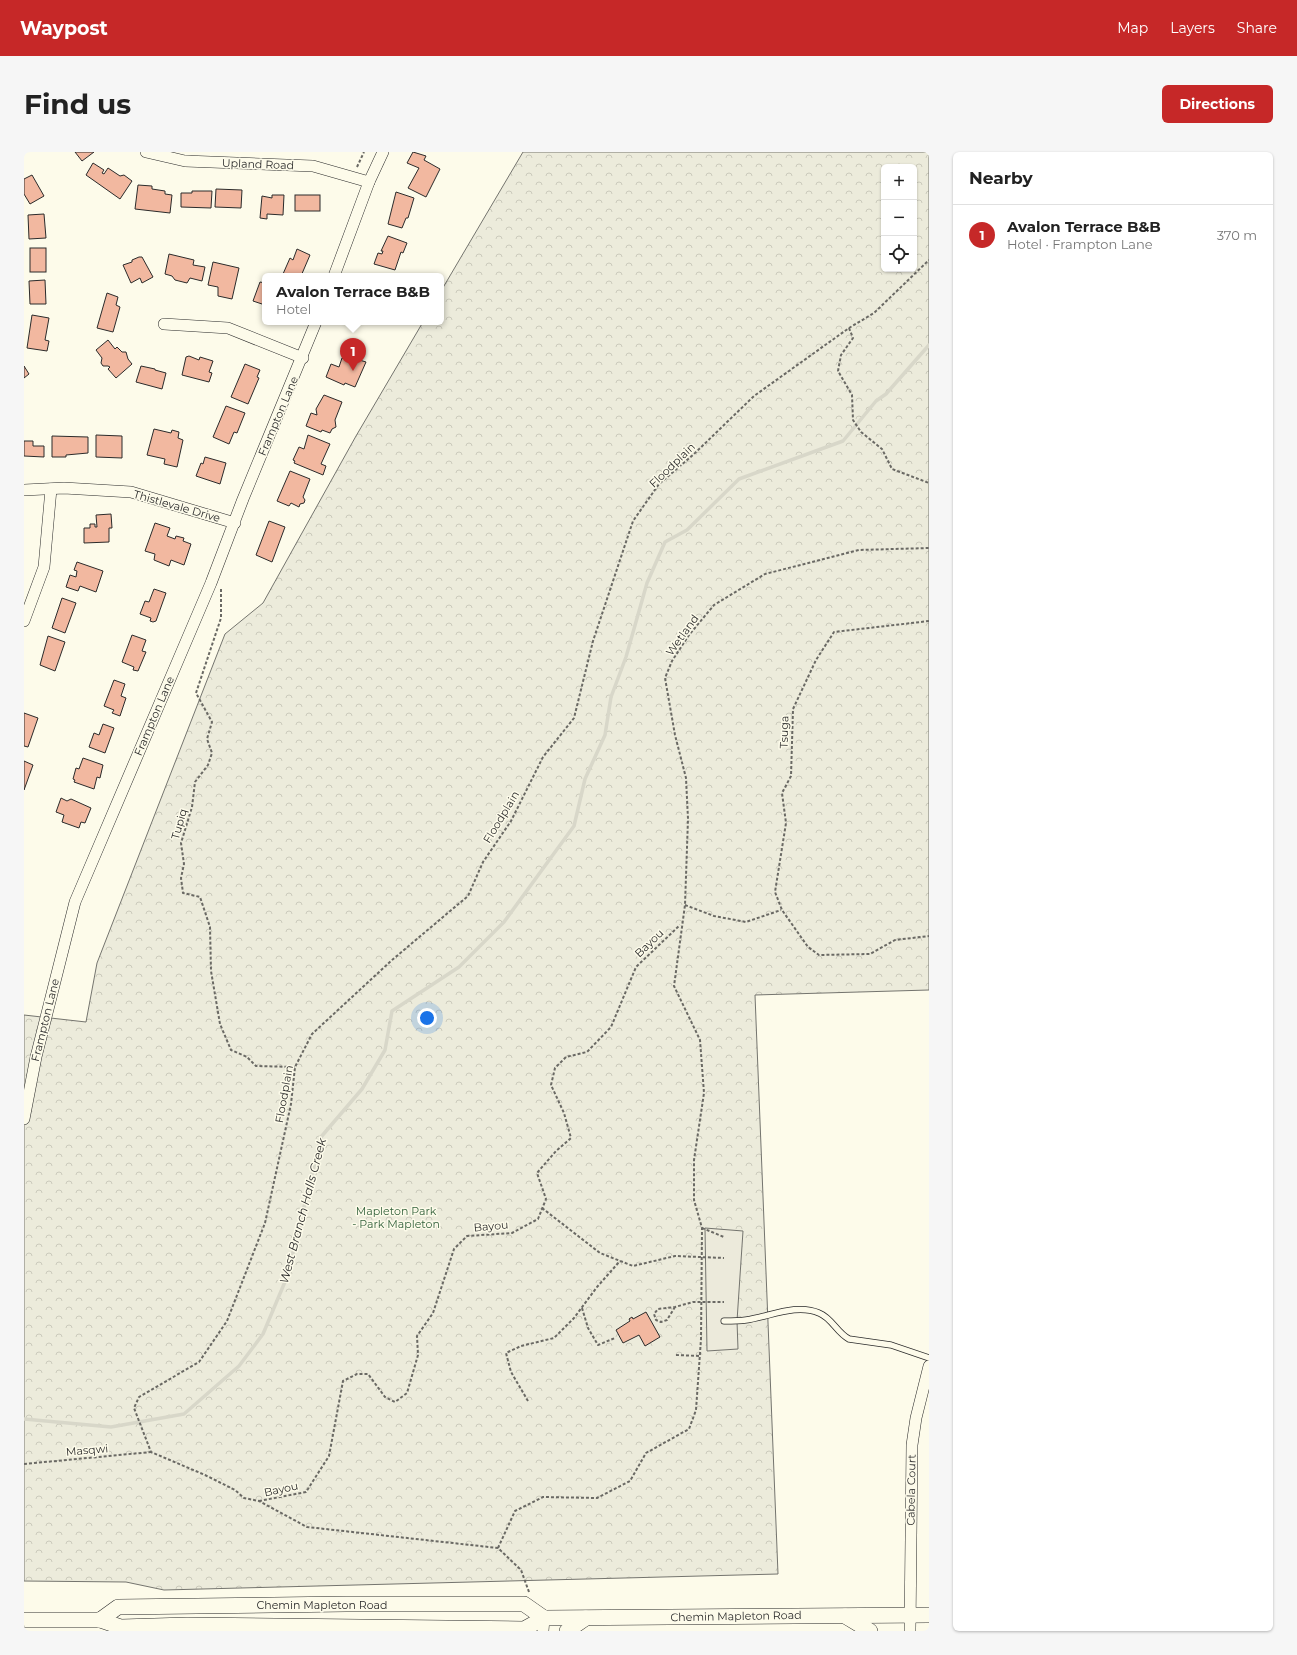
<!DOCTYPE html>
<meta charset="utf-8">
<style>
:root{--surface:#fff;--page:#f6f6f6;--text:#222;--muted:#767676;--line:#e0e0e0;--accent:#c62828}
body{margin:0;font-family:Montserrat,sans-serif;background:var(--page);color:var(--text)}
.controls{position:absolute;right:12px;top:12px;display:grid;overflow:hidden;border-radius:6px;box-shadow:0 1px 3px #0004}
.controls button{width:36px;height:36px;display:grid;place-items:center;padding:0;border:0;border-bottom:1px solid var(--line);background:var(--surface);color:var(--text);font:20px sans-serif}
.you{position:absolute;left:403px;top:866px;width:14px;height:14px;margin:-10px;border:3px solid #fff;border-radius:50%;background:#1a73e8;box-shadow:0 0 0 6px #1a73e833}
.badge{display:grid;place-items:center;width:26px;height:26px;border-radius:50%;background:var(--accent);color:#fff;font-size:13px;font-weight:700}
.pin{position:absolute;translate:-50% -33px;filter:drop-shadow(0 1px 2px #0008)}
.pin::after{content:'';position:absolute;top:21px;width:14px;height:12px;background:inherit;clip-path:polygon(0 0,100% 0,50% 100%)}
.popup{position:absolute;left:238px;top:121px;width:182px;height:52px;box-sizing:border-box;display:grid;place-content:center;border-radius:6px;background:var(--surface);filter:drop-shadow(0 1px 3px #0005);font-size:13px;white-space:nowrap;color:var(--muted)}
.popup b{font-size:15px;color:var(--text)}
.popup::after{content:'';position:absolute;left:50%;top:100%;margin-left:-8px;border:8px solid transparent;border-top-color:var(--surface)}
.list{margin:0;padding:0;list-style:none}
h2{display:flex;justify-content:space-between;align-items:center;height:52px;margin:0;padding:0 16px;font-size:17px}
h2 small{font-size:13px;font-weight:400;color:var(--muted)}
.list li{display:grid;grid-template-columns:26px 1fr auto;gap:12px;align-items:center;box-sizing:border-box;height:60px;padding:0 16px;border-top:1px solid var(--line)}
.list b{display:block;font-size:15px;white-space:nowrap}
.list p{margin:0;font-size:13px;white-space:nowrap;color:var(--muted)}
.list em{font-size:13px;font-style:normal;color:var(--muted)}
.icon{flex:none;width:22px;height:22px;fill:none;stroke:currentColor;stroke-width:2;stroke-linecap:round;stroke-linejoin:round}
.map{position:relative;flex:none;width:905px;height:1479px;overflow:hidden;border-radius:6px}
header{display:flex;align-items:center;gap:24px;box-sizing:border-box;height:56px;padding:0 20px;background:var(--accent);color:#fff}
header strong{font-size:19px}
nav{display:flex;gap:22px;margin-inline-start:auto;font-size:14px}
.intro{display:flex;align-items:center;justify-content:space-between;box-sizing:border-box;height:96px;padding:0 24px}
h1{margin:0;font-size:28px}
.button{padding:10px 18px;border-radius:6px;background:var(--accent);color:#fff;font-size:14px;font-weight:700}
main{display:flex;gap:24px;padding:0 24px}
aside{flex:1;background:var(--surface);border-radius:6px;box-shadow:0 1px 3px #0004}
.map>svg:first-child{display:block}
.forest{fill:url(#forest-crowns);stroke:#74746e;fill-rule:evenodd}
.parking{fill:#eceadb;stroke:#74746e}
.lines{fill:none;stroke-linecap:round;stroke-linejoin:round}
.stream{stroke:#d8d7c9;stroke-width:3.5}
.building{fill:#f2b8a0;stroke:#2b2b2b}
.lane-casing{stroke:#2b2b2b;stroke-width:7}
.street-casing{stroke:#2b2b2b;stroke-width:12}
.secondary-casing{stroke:#2b2b2b;stroke-width:16}
.path{stroke:#6a6964;stroke-width:2;stroke-dasharray:3 2;stroke-linecap:butt}
.lane{stroke:#fdfbea;stroke-width:5.5}
.street{stroke:#fdfbea;stroke-width:11}
.secondary{stroke:#fdfbea;stroke-width:15}
.labels{text-anchor:middle;stroke-width:3;stroke-linejoin:round;paint-order:stroke}
.street-label{font-size:11px;fill:#2b2b2b;stroke:#fdfbea}
.park-label{font-size:11px;fill:#34623c;stroke:#fdfbea}
.water-label{font-size:12px;font-style:italic;fill:#2b2b2b;stroke:#fdfbea}
</style>
<header>
<strong>Waypost</strong>
<nav><a>Map</a><a>Layers</a><a>Share</a></nav>
</header>
<div class="intro"><h1>Find us</h1><a class="button">Directions</a></div>
<main>
<div class="map">
<svg width="905" height="1479" viewBox="0 0 905 1479">
<defs>
<pattern id="forest-crowns" width="20" height="18" patternUnits="userSpaceOnUse"><rect width="20" height="18" fill="#ecebdb"/><path d="M2 6a3 3 0 1 1 6 0M12 15a3 3 0 1 1 6 0" fill="none" stroke="#cbcabc"/></pattern>
</defs>
<rect width="100%" height="100%" fill="#fdfbea"/>
<path class="forest" d="M499,0H905V838L731,843L754,1422L140,1438L102,1430L0,1429V863L62,870L73,811L201,482L239,451L332,284L399,170H417V139ZM860,15H890V117H860Z"/>
<polygon class="parking" points="681,1076 719,1079 713,1169 714,1197 683,1199"/>
<g class="lines">
<polyline class="stream" points="0,1267 87,1275 160,1262 215,1214 239,1182 263,1125 297,985 338,937 361,898 368,859 435,815 480,770 550,674 561,627 581,583 587,545 602,505 623,431 641,390 663,378 715,327 819,289 852,249 862,242 905,193"/>
</g>
<g class="building">
<polygon points="51,0 70,0 58,9"/>
<polygon points="389,0 402,4 400,8 416,17 402,45 384,36 395,16 383,11"/>
<polygon points="69,11 80,18 78,21 80,22 84,16 96,24 100,23 108,29 96,47 62,23"/>
<polygon points="8,23 20,44 6,52 0,42 0,27"/>
<polygon points="114,33 128,34 128,37 141,39 141,42 148,43 146,61 111,57"/>
<polygon points="192,37 218,38 217,56 191,55"/>
<polygon points="168,39 188,39 187,56 157,55 157,41 168,41"/>
<polygon points="372,40 390,46 384,66 382,66 378,76 364,72"/>
<polygon points="248,43 260,43 259,63 243,62 243,67 236,66 238,44 248,46"/>
<rect x="271" y="43" width="25" height="16"/>
<polygon points="20,62 22,86 5,87 4,63"/>
<polygon points="364,84 383,91 379,101 377,100 371,118 350,112 354,101 358,102 359,99 357,99"/>
<rect x="6" y="96" width="16" height="24"/>
<polygon points="273,97 286,103 277,124 265,124 259,122 266,106 269,108"/>
<polygon points="145,102 170,108 169,113 181,115 178,129 166,126 163,131 151,128 148,124 141,122"/>
<polygon points="115,105 118,105 129,125 118,131 116,126 107,131 99,113 108,110 108,108"/>
<polygon points="189,110 215,116 208,147 194,144 194,135 184,133"/>
<polygon points="21,128 22,152 6,152 5,129"/>
<polygon points="236,130 241,131 241,158 239,158 241,153 229,149"/>
<polygon points="83,141 94,145 92,153 96,155 89,180 73,176"/>
<polygon points="8,163 25,166 21,188 25,189 23,199 3,196"/>
<polygon points="84,188 91,197 93,195 98,200 102,200 104,207 108,212 92,226 84,217 86,215 84,214 79,214 77,211 78,206 72,198"/>
<polygon points="165,204 175,208 176,205 189,209 185,220 188,221 185,230 158,223 162,205"/>
<polygon points="322,204 342,210 331,235 321,231 320,233 302,225 307,212 315,215 318,206 321,207"/>
<polygon points="221,212 236,218 233,225 235,226 224,252 207,245"/>
<polygon points="0,214 5,222 0,226"/>
<polygon points="117,214 131,217 131,218 142,221 138,237 112,230"/>
<polygon points="300,243 318,250 311,268 312,275 308,277 306,281 298,278 297,280 282,274 287,261 293,263 292,257"/>
<polygon points="202,254 221,261 213,281 210,280 205,292 189,285"/>
<polygon points="130,277 147,281 148,278 155,280 154,286 159,288 153,315 140,312 141,307 123,303"/>
<polygon points="72,283 98,284 98,306 72,305"/>
<polygon points="284,283 306,292 297,312 302,314 299,323 270,311 271,309 269,308 275,295 280,297"/>
<polygon points="28,284 64,285 64,301 42,303 42,305 28,305"/>
<polygon points="0,289 9,289 9,294 20,294 20,305 0,304"/>
<polygon points="181,305 202,311 196,332 172,324 177,311 179,312"/>
<polygon points="266,319 286,327 279,345 281,348 280,351 276,352 275,355 267,351 265,354 253,349"/>
<polygon points="87,362 88,376 85,376 85,390 60,391 60,376 66,376 66,372 71,372 71,375 73,375 72,363"/>
<polygon points="245,369 261,375 248,410 232,403"/>
<polygon points="131,371 146,376 143,384 151,387 152,384 160,386 159,389 167,392 160,413 147,408 145,414 130,408 131,402 121,399"/>
<polygon points="53,410 79,419 72,440 56,434 54,439 42,435 46,423 52,425 53,419 50,418"/>
<polygon points="130,437 142,441 132,469 129,470 126,469 127,466 116,462 121,449 125,450"/>
<polygon points="38,446 52,451 41,481 28,476"/>
<polygon points="108,483 122,488 118,499 122,500 114,519 109,518 110,515 98,510"/>
<polygon points="24,484 41,490 31,519 16,513"/>
<polygon points="90,528 101,532 97,544 102,546 96,564 88,561 90,558 80,554"/>
<polygon points="0,561 14,566 4,595 0,594"/>
<polygon points="79,572 90,576 81,601 65,595 70,581 75,583"/>
<polygon points="59,606 79,613 76,626 73,625 70,637 50,630 51,628 49,627 52,616 55,617"/>
<polygon points="0,609 9,613 0,638"/>
<polygon points="37,646 43,649 47,647 67,656 61,671 57,670 55,676 38,670 40,663 32,660"/>
<polygon points="622,1160 636,1185 621,1194 615,1183 599,1191 592,1178 606,1169 605,1167 608,1165 609,1167"/>
</g>
<g class="lines">
<defs>
<path id="lane" d="M700,1169C707,1169 715,1169 722,1168C745,1165 772,1151 795,1161C808,1166 813,1181 825,1187L867,1193L905,1206"/>
<g id="street">
<polyline points="122,0 161,9 289,14 345,30"/>
<polyline points="310,124 345,30 359,0"/>
<polyline points="140,172 204,176 279,206"/>
<polyline points="0,338 40,336 107,340 211,371"/>
<polyline points="0,469 20,415 27,337"/>
<polyline points="0,967 12,905 51,750 187,431 219,347 292,170"/>
<polyline points="519,1479 520,1466"/>
<polyline points="886,1479 888,1293 892,1266 905,1214"/>
</g>
<g id="secondary">
<polyline points="821,1464 846,1479"/>
<polyline points="0,1468 76,1468 97,1475 163,1473 500,1477 520,1466 905,1463"/>
<polyline points="76,1468 94,1455 322,1452 500,1452 520,1466"/>
<polyline points="543,1479 562,1466"/>
</g>
</defs>
<use href="#lane" class="lane-casing"/>
<use href="#street" class="street-casing"/>
<use href="#secondary" class="secondary-casing"/>
<g class="path">
<polyline points="333,15 340,0"/>
<polyline points="825,176 829,186 817,203 814,219 828,243 829,268 837,280 858,297 868,317 905,331"/>
<polyline points="197,437 197,466 172,541 188,570 183,587 188,601 184,613 171,630 168,655 157,691 160,712 157,726 159,741 176,745 186,775 187,819 196,872 207,898 223,905 232,914 271,915"/>
<polyline points="905,469 810,480 792,508 769,557 767,624 758,641 762,671 751,740 758,758 784,795 795,803 846,802 871,788 905,784"/>
<polyline points="661,753 690,764 722,770 757,758"/>
<polyline points="518,1056 576,1101 609,1114 651,1104 700,1106"/>
<polyline points="678,1076 700,1085"/>
<polyline points="651,1155 643,1168 637,1170 632,1168 630,1162 634,1157 651,1155 669,1150 700,1150"/>
<polyline points="558,1156 564,1176 574,1193 591,1186"/>
<polyline points="652,1203 676,1204"/>
<polyline points="504,1249 487,1220 482,1201 497,1194 530,1186 550,1166 573,1135 596,1109"/>
<polyline points="0,1312 127,1300"/>
<polyline points="235,1349 282,1340 305,1304 319,1229 333,1222 344,1222 361,1245 371,1250 383,1241 394,1203 393,1184 409,1161 430,1097 443,1084 488,1081 514,1067 522,1047 513,1021 532,999 547,986 540,961 527,933 531,916 542,905 563,900 587,875 612,815 656,773"/>
<polyline points="474,1396 491,1359 519,1345 573,1346 606,1329 622,1301 665,1277 672,1258 677,1187 678,1076 670,1048 670,1008 680,941 676,888 650,834 661,753 664,667 662,626 651,583 641,526 648,509 665,483 690,453 741,422 835,398 905,396"/>
<polyline points="505,1440 497,1418 474,1396 283,1375 235,1349 220,1346 211,1338 181,1323 127,1300 110,1256 115,1245 175,1210 203,1169 241,1071 267,952 271,915 288,882 368,808 444,744 459,710 487,669 519,605 550,566 569,489 609,369 635,332 670,302 730,244 825,176 850,161 905,108"/>
</g>
<use href="#lane" class="lane"/>
<use href="#street" class="street"/>
<use href="#secondary" class="secondary"/>
</g>
<g class="labels">
<g class="street-label">
<text transform="translate(234 12) rotate(2)" y="4">Upland Road</text>
<text transform="translate(254 264) rotate(-67)" y="4">Frampton Lane</text>
<text transform="translate(648 313) rotate(-44)" y="4">Floodplain</text>
<text transform="translate(153 354) rotate(16)" y="4">Thistlevale Drive</text>
<text transform="translate(658 483) rotate(-54)" y="4">Wetland</text>
<text transform="translate(130 564) rotate(-67)" y="4">Frampton Lane</text>
<text transform="translate(760 580) rotate(-88)" y="4">Tsuga</text>
<text transform="translate(477 665) rotate(-59)" y="4">Floodplain</text>
<text transform="translate(155 672) rotate(-74)" y="4">Tupiq</text>
<text transform="translate(625 791) rotate(-44)" y="4">Bayou</text>
<text transform="translate(21 868) rotate(-76)" y="4">Frampton Lane</text>
<text transform="translate(260 942) rotate(-80)" y="4">Floodplain</text>
<text transform="translate(467 1074) rotate(-5)" y="4">Bayou</text>
<text transform="translate(63 1298) rotate(-5)" y="4">Masqwi</text>
<text transform="translate(257 1337) rotate(-12)" y="4">Bayou</text>
<text transform="translate(887 1338) rotate(-89)" y="4">Cabela Court</text>
<text x="298" y="1457">Chemin Mapleton Road</text>
<text transform="translate(712 1464) rotate(-1)" y="4">Chemin Mapleton Road</text>
</g>
<g class="park-label">
<text x="372" y="1063">Mapleton Park<tspan x="372" dy="13">- Park Mapleton</tspan></text>
</g>
<g class="water-label">
<text transform="translate(279 1059) rotate(-75)" y="4">West Branch Halls Creek</text>
</g>
</g>
</svg>
<div class="controls">
<button>+</button>
<button>−</button>
<button><svg class="icon" aria-label="locate" viewBox="0 0 24 24"><circle cx="12" cy="12" r="6"/><path d="M12 2v4M12 18v4M2 12h4M18 12h4"/></svg></button>
</div>
<div class="you"></div>
<div class="pin badge" style="left:329px;top:219px">1</div>
<div class="popup"><b>Avalon Terrace B&amp;B</b>Hotel</div>
</div>
<aside>
<h2>Nearby<small></small></h2>
<ul class="list">
<li><span class="badge">1</span><div><b>Avalon Terrace B&amp;B</b><p>Hotel · Frampton Lane</p></div><em>370 m</em></li>
</ul>
</aside>
</main>
